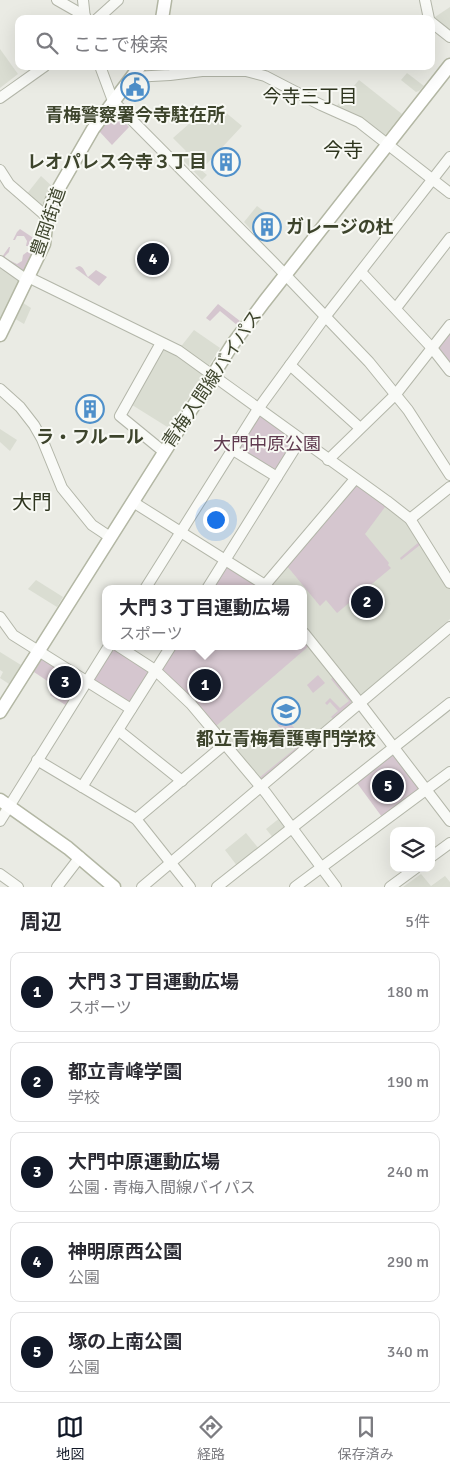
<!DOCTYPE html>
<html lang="ja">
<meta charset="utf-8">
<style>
:root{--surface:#fff;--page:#f7f7f7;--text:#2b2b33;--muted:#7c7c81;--line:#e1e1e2;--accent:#111827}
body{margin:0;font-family:Signika,"Noto Sans JP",sans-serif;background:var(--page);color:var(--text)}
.controls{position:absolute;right:15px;bottom:15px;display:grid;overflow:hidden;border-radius:10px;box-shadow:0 5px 20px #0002}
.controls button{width:45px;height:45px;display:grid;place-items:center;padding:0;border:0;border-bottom:1px solid var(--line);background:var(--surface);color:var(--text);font:25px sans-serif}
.you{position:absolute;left:215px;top:519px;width:18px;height:18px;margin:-12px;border:4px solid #fff;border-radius:50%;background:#1a73e8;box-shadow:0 0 0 8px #1a73e833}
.badge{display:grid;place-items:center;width:32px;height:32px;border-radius:50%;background:var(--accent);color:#fff;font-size:16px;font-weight:700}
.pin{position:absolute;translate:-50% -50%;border:2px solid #fff;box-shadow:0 1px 5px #0006}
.popup{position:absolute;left:102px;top:585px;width:205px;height:65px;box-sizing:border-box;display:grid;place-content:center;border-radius:10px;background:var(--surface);filter:drop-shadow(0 1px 4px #0005);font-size:16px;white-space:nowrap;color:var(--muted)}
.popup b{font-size:19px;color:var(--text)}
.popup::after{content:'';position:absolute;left:50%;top:100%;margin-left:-10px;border:10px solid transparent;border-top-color:var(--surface)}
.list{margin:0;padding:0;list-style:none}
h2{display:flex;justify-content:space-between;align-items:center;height:65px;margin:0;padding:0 20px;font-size:21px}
h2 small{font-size:16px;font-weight:400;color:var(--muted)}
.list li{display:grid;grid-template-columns:32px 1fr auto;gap:15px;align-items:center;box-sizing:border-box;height:80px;margin:0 10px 10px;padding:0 10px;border:1px solid var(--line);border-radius:10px}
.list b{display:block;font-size:19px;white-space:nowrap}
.list p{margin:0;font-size:16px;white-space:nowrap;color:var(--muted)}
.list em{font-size:16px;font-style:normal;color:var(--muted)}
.icon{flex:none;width:28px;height:28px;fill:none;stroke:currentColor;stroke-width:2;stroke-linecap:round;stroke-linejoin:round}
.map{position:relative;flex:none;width:450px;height:887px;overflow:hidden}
.search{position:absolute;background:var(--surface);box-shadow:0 5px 20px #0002;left:15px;right:15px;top:15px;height:55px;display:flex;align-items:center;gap:12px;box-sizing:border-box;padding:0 18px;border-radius:10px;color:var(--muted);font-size:19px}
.sheet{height:515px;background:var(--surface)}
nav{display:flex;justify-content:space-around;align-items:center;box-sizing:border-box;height:70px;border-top:1px solid var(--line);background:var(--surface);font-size:14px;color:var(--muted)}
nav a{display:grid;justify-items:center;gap:2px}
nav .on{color:var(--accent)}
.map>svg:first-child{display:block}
.built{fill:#daddd2}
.green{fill:#d5c6cf}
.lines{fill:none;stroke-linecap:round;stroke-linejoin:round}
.minor-casing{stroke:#b3b6a9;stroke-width:12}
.major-casing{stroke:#b3b7a4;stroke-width:15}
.minor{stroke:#f9faf7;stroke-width:10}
.major{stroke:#fff;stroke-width:12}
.labels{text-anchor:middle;stroke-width:4;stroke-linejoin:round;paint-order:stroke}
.poi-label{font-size:18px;font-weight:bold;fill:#3d442c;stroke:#f8f9f4}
.street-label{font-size:18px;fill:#3d442c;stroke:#f8f9f4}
.park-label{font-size:18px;fill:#5f3a4f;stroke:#f8f9f4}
.neighbourhood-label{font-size:19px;fill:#2e351e;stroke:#f8f9f4}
.quarter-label{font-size:20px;fill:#2e351e;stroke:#f8f9f4}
</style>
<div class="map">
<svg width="450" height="887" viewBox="0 0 450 887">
<rect width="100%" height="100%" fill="#eaebe4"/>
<g class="built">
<polygon points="450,7 450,33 432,19"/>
<polygon points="0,49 18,74 0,88"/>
<polygon points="407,73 424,86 419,91 416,92 401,80"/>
<polygon points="153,78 140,98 128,88 135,79"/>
<polygon points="359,80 402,114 385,135 382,136 334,109"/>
<polygon points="207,108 210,108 216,113 225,112 242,126 201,170 207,175 202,180 180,157 186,151 173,138"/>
<polygon points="41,176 55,189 45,210 26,195"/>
<polygon points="257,206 269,215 254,233 244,222"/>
<polygon points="0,264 21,280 0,327"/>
<polygon points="20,301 31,308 24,324 12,317"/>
<polygon points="194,330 220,348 208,367 179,349"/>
<polygon points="163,347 176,353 202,373 203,375 169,428 129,403"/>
<polygon points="0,429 17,440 10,451 0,442"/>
<polygon points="354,485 410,523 450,588 450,619 362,694 357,693 304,627 304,589 273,589 271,585"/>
<polygon points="36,580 63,597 57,607 28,589"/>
<polygon points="309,646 351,699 351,703 261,779 213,725"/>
<polygon points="0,652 21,665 9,684 0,678 3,672 0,670"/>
<polygon points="281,817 287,826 274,839 266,829"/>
<polygon points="246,833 260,850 238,867 225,850"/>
<polygon points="421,874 431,886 445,876 450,882 450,887 403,887"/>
</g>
<g class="green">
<polygon points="116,113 129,127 112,145 98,130 108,114"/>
<polygon points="20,229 32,237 37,238 40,240 37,248 34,246 26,246 27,241 24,236 17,236 15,240 13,240 17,232"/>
<polygon points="9,247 10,247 9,252 5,256 5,258 17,264 22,261 23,255 27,252 34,252 26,274 2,257"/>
<polygon points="151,248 167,263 162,268 158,265 155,269 143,258"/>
<path d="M79,266C84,267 85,273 88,277L96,270L107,277L99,286L75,268Z"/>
<polygon points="218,304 240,321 237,325 220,311 210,321 206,318"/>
<polygon points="450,330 450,367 437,349"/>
<polygon points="260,414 295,439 276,473 237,450"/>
<polygon points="357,484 406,519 421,542 420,545 401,560 400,558 419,542 405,521 385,507 365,534 389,563 388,565 391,568 337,613 326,600 320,606 287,566 273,583 276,589 273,589 271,582 354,485"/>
<polygon points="227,566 263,589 210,589"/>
<polygon points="304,639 309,646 216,726 259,778 302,743 303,744 261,779 258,779 193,702 160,671 160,669 174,646 304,646"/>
<polygon points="114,647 150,670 130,705 92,682 111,648"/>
<polygon points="42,659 81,684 67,706 50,695 55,686 34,672"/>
<polygon points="318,675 325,683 313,693 307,685"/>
<polygon points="334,677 351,699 351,703 333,719 331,717 338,711 330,702 327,705 325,703 330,698 340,708 349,701 331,679"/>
<polygon points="296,703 298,705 285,717 300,735 293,739 289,738 285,731 280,728 277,724 278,718"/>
<polygon points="391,754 394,754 420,788 382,817 357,783 358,780"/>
</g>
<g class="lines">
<defs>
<g id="minor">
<polyline points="57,0 85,16"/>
<polyline points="83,0 85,19"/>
<polyline points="425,0 429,19"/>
<polyline points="97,19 118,0"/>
<polyline points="431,22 450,37"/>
<polyline points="100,66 113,101 274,263 369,362 408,410 450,475"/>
<polyline points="133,77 170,75 202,71 246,71 265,76 321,105 359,122 450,193"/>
<polyline points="0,98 45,66"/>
<polyline points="0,170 9,184 47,217"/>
<polyline points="0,261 27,280"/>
<polyline points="361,272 432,348 450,371"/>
<polyline points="28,277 179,351 387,501 410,519 450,583"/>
<polyline points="396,308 450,238"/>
<polyline points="161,343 120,416 164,452"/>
<polyline points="290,365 360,428"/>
<polyline points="0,389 20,407 34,425 42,439 62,488 92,525 110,537"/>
<polyline points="233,450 277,477"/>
<polyline points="328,460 396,394 450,325"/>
<polyline points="133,502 265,585 269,589"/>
<polyline points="410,519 450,487"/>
<polyline points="265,585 355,479"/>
<polyline points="145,589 258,409 325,317 450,157"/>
<polyline points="207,589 300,440"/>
<polyline points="0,617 13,635 131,709"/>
<polyline points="304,633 356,698 450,821"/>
<polyline points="118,646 155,670 191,704 266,793 336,887"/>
<polyline points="118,730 182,781"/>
<polyline points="37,760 136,819 190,887"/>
<polyline points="82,787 171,646"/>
<polyline points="136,819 225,744"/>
<polyline points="0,821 109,646"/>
<polyline points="431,857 450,843"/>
<polyline points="0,874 18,887"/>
<polyline points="57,887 80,857"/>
<polyline points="142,887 450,627"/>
<polyline points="217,887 450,703"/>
<polyline points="295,887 450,772"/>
<polyline points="390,887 416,868"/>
</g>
<g id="major">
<polyline points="162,19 165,0"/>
<polyline points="0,335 44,244 47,217 52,200 93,129 140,66"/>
<polyline points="0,712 232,345 264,302 450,65"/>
<polyline points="0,800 68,848 114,887"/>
</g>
</defs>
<use href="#minor" class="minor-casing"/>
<use href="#major" class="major-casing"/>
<use href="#minor" class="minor"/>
<use href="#major" class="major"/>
</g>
<defs>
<symbol id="civic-ring" viewBox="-11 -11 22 22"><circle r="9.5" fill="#f8f9f4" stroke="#4f90ca" stroke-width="1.5"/><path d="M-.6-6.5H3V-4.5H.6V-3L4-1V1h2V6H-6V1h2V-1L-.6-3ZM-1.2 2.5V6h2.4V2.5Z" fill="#4f90ca"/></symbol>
<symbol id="building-ring" viewBox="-11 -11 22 22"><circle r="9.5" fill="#f8f9f4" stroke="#4f90ca" stroke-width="1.5"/><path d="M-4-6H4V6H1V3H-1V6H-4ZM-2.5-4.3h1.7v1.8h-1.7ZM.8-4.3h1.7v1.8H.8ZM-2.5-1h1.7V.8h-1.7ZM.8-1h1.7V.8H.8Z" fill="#4f90ca"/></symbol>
<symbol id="school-ring" viewBox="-11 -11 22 22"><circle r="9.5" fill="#f8f9f4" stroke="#4f90ca" stroke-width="1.5"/><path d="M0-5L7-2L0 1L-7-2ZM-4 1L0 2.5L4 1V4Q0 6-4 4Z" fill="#4f90ca"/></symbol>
</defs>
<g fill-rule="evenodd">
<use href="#civic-ring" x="119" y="71" width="32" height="32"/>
<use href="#building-ring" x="210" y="146" width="32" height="32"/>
<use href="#building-ring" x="251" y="211" width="32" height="32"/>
<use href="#building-ring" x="74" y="393" width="32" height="32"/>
<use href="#school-ring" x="270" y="695" width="32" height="32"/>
</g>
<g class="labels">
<g class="poi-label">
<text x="135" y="121">青梅警察署今寺駐在所</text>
<text x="207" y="168" text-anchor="end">レオパレス今寺３丁目</text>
<text x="286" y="233" text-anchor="start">ガレージの杜</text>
<text x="90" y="443">ラ・フルール</text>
<text x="286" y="745">都立青梅看護専門学校</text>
</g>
<g class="street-label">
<text transform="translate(48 222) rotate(-71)" y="6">豊岡街道</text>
<text transform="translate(212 379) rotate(-56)" y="6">青梅入間線バイパス</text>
</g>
<g class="park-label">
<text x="267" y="450">大門中原公園</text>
</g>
<g class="neighbourhood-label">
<text x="310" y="103">今寺三丁目</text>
</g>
<g class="quarter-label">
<text x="343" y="157">今寺</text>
<text x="32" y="509">大門</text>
</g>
</g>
</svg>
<div class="controls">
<button><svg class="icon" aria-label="layers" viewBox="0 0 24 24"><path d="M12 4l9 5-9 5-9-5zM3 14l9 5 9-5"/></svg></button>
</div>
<div class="you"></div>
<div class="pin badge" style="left:205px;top:685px">1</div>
<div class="popup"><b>大門３丁目運動広場</b>スポーツ</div>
<div class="pin badge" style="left:367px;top:602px">2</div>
<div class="pin badge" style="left:65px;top:682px">3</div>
<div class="pin badge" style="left:153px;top:259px">4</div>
<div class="pin badge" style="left:388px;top:786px">5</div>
<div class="search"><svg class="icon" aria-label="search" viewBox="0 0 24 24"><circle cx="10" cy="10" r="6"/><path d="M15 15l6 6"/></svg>ここで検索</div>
</div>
<section class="sheet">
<h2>周辺<small>5件</small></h2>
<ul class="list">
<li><span class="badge">1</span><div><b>大門３丁目運動広場</b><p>スポーツ</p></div><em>180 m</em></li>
<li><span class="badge">2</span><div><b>都立青峰学園</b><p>学校</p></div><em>190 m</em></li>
<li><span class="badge">3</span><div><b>大門中原運動広場</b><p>公園 · 青梅入間線バイパス</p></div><em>240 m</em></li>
<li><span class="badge">4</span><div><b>神明原西公園</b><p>公園</p></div><em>290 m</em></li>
<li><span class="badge">5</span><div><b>塚の上南公園</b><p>公園</p></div><em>340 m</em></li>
</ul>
</section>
<nav>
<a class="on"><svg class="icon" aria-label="map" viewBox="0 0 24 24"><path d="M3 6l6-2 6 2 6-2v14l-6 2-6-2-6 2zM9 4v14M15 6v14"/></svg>地図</a>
<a><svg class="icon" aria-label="directions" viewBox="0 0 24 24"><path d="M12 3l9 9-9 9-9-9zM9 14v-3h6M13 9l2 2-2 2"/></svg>経路</a>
<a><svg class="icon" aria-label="saved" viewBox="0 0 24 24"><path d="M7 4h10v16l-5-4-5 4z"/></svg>保存済み</a>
</nav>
